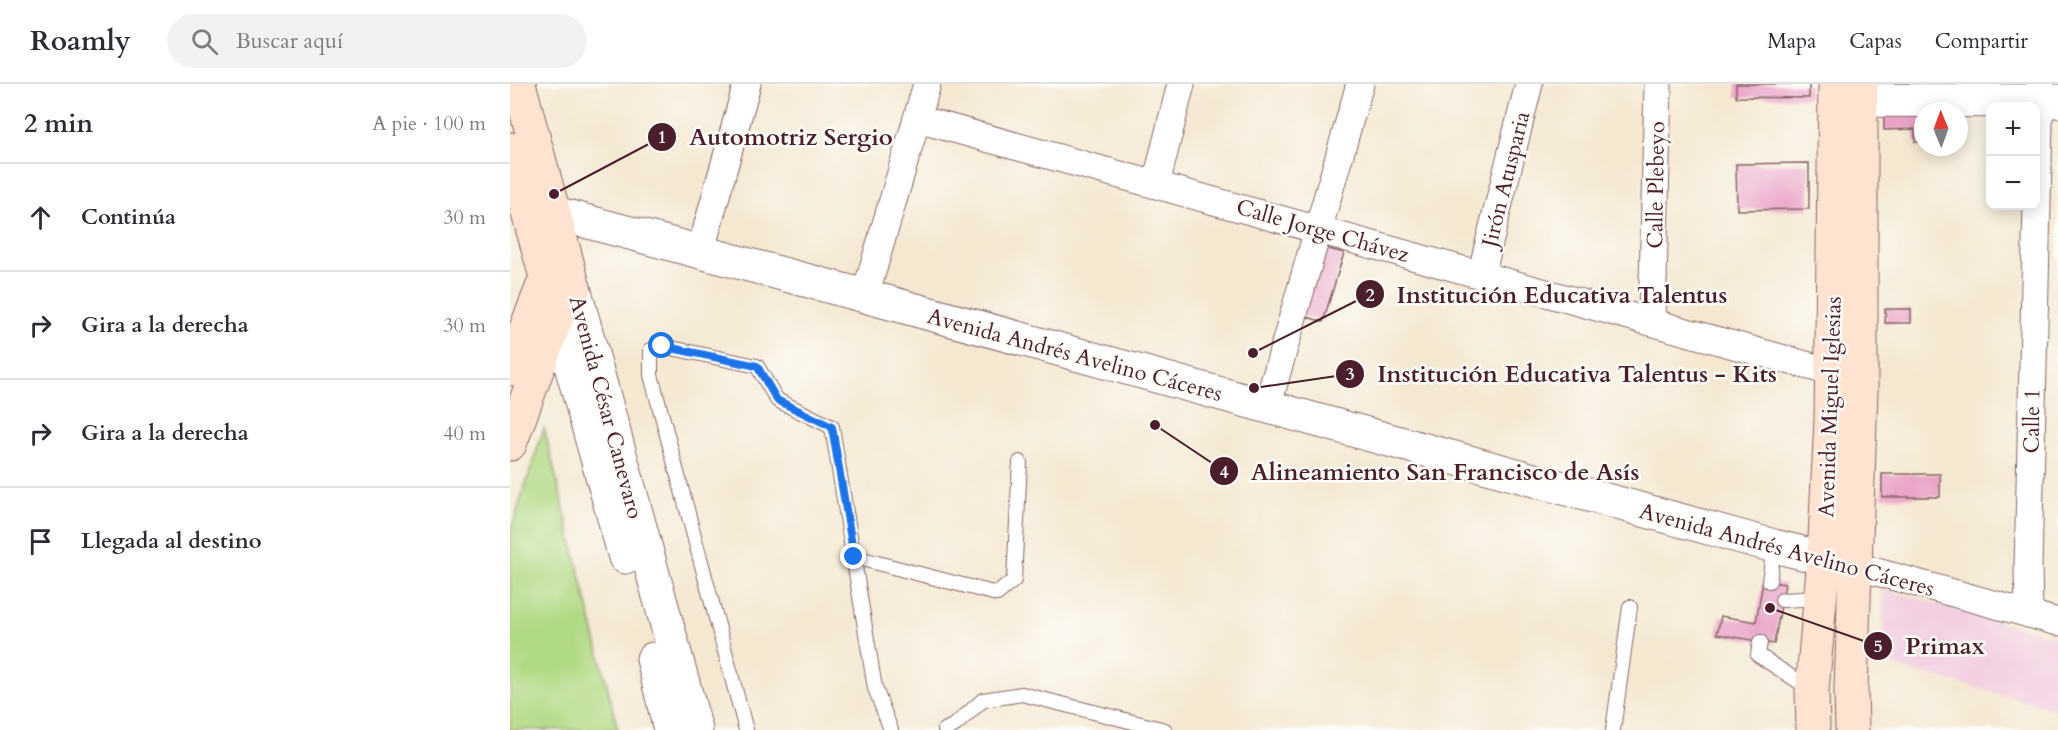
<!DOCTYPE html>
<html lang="es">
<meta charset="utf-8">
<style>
:root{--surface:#fff;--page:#f2f2f3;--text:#2b2b33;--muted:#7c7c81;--line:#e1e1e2}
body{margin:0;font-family:Cardo,serif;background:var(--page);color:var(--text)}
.controls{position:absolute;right:18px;top:18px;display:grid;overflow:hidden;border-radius:12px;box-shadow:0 3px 15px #0003}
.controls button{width:54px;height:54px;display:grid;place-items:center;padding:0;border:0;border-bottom:2px solid var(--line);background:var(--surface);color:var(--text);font:30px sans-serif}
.compass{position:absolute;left:1404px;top:18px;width:54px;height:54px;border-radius:50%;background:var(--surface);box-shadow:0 3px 15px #0003;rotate:359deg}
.stop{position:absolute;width:18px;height:18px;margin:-14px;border:4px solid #1a73e8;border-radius:50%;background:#fff}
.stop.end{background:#1a73e8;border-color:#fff;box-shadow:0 2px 6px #0008}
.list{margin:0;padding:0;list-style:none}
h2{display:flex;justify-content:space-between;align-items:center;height:78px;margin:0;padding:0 24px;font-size:26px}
h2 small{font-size:20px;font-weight:400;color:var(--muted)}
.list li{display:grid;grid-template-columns:39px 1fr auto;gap:18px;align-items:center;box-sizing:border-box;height:108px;padding:0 24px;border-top:2px solid var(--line)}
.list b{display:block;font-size:22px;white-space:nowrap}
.list em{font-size:20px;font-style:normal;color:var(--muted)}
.icon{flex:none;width:33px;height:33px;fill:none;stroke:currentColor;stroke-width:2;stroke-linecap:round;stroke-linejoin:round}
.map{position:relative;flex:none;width:1548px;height:646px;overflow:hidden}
header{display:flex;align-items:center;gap:36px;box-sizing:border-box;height:84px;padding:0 30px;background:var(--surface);border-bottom:2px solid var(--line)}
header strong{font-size:28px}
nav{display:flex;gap:33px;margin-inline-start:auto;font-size:21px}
.search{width:420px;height:54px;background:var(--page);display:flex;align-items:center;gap:15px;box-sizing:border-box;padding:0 21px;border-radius:33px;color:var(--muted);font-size:22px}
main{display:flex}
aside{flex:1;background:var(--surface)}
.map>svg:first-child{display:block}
.built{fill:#f2cfe1}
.green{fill:#b0d983;stroke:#7d7c57;stroke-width:1.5}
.building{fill:#e9a1c6}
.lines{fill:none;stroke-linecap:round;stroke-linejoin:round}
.service-casing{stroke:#866565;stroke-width:16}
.minor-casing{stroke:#866565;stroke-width:29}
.tertiary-casing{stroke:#866565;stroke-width:35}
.secondary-casing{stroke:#866565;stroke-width:35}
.service{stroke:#fff;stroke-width:14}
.minor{stroke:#fff;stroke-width:27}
.tertiary{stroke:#fff;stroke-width:33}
.secondary{stroke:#fee3d1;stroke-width:33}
.route{stroke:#1a73e8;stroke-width:8}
.labels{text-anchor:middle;stroke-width:5;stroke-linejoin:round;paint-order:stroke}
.street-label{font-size:22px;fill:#4a1f2b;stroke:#fdfcf7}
.leader{fill:none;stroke:#4a1f2b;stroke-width:2}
.callout-dot{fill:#4a1f2b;stroke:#fdfcf7;stroke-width:2}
.mark-label{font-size:18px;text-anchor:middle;font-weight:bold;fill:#fff}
.callout-label{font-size:24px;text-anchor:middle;font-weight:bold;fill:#4a1f2b;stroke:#fdfcf7;stroke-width:5;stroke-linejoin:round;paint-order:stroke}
</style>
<header>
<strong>Roamly</strong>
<div class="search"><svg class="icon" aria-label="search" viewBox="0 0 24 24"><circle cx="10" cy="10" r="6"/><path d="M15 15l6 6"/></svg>Buscar aquí</div>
<nav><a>Mapa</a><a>Capas</a><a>Compartir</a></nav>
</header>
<main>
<aside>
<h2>2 min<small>A pie · 100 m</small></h2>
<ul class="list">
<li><svg class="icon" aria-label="ahead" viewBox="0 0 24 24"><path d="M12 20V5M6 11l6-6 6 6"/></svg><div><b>Continúa</b></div><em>30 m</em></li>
<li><svg class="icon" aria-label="right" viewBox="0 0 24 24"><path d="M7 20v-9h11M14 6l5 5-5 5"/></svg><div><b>Gira a la derecha</b></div><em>30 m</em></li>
<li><svg class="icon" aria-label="right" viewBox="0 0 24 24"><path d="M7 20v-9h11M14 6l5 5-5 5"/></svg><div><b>Gira a la derecha</b></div><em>40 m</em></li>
<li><svg class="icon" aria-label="arrive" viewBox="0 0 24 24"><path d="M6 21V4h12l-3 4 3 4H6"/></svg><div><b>Llegada al destino</b></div></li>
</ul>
</aside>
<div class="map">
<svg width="1548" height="646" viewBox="0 0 1548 646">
<rect width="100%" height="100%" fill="#fdfcf7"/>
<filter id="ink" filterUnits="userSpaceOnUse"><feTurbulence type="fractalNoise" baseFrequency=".0167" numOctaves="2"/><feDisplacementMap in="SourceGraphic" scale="12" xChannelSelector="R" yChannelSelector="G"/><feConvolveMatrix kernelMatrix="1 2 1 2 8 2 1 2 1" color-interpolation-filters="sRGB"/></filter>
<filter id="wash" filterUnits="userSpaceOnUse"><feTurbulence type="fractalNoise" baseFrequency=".008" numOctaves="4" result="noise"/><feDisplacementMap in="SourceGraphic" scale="24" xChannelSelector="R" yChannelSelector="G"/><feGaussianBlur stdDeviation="1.35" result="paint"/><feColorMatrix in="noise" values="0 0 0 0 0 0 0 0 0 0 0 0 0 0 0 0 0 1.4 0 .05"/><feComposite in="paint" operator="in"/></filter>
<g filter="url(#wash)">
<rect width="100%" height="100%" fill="#f4e8d1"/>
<polygon class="built" points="1372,505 1548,554 1548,626 1384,582 1379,579 1375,575"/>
<polygon class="green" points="34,344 108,646 0,646 0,449"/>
<g id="blocks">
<g class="building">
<polygon points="1226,0 1299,0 1299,14 1226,13"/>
<polygon points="1413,28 1413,58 1405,58 1405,45 1374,46 1374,29"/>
<polygon points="1299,79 1299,125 1227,126 1226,80"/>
<polygon points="811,163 834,169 813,238 791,231"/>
<rect x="1375" y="225" width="26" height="14"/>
<rect x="1372" y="390" width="58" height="23"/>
<polygon points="1253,497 1275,500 1264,560 1207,550 1211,532 1246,538"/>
</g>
</g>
</g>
<g filter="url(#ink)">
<use href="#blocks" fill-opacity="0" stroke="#866565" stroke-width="1.5"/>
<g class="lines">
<defs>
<g id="service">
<polyline points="344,473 487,510 504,496 510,378"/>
<polyline points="1259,497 1264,462"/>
<polyline points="1272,516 1310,514"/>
<polyline points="1250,558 1248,571 1300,605"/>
<polyline points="236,646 141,291 141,266 152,262 247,282 267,316 322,343 365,604 381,646"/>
<polyline points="435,646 445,641 473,616 512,610 655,646"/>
<polyline points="1103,646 1120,523"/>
</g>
<g id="minor">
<polyline points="408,35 1321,288"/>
<polyline points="646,100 671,0"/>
<polyline points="190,169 237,0"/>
<polyline points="971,191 1019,0"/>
<polyline points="355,212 417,0"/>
<polyline points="1142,238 1148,0"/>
<polyline points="757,323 850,0"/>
<polyline points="1345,482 1548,538"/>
<polyline points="1519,530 1518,482 1530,0"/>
</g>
<g id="tertiary">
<polyline points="1325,16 1548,17"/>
<polyline points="19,120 45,129 355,212 1264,462 1341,481"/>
<polyline points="64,204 186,646"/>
<polyline points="47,232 115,473"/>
<polyline points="143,575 160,646"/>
</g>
<g id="secondary">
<polyline points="0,65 47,232"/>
<polyline points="0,285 36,194"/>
<polyline points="0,360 47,232 64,204 9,0"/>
<polyline points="1303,646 1302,606 1314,474 1321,336 1325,0"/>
<polyline points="1342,646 1341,606 1351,306 1351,0"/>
</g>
</defs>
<use href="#service" class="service-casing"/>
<use href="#minor" class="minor-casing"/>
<use href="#tertiary" class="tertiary-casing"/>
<use href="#secondary" class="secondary-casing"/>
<use href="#service" class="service"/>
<use href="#minor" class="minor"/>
<use href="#tertiary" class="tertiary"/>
<use href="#secondary" class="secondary"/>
</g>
</g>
<g class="lines" filter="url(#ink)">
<polyline class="route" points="152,262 247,282 267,316 322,343 344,473"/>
</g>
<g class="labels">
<g class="street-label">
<text transform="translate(995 95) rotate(-76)" y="8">Jirón Atusparia</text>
<text transform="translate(1145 101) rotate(-89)" y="8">Calle Plebeyo</text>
<text transform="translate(813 146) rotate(16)" y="8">Calle Jorge Chávez</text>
<text transform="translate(565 270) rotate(15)" y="8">Avenida Andrés Avelino Cáceres</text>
<text transform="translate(97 323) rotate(75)" y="8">Avenida César Canevaro</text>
<text transform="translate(1319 323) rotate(-88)" y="8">Avenida Miguel Iglesias</text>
<text transform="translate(1521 337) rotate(-89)" y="8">Calle 1</text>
<text transform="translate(1277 465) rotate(15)" y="8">Avenida Andrés Avelino Cáceres</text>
</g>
</g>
<path class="leader" d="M44 110L152 53M743 269L860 210M744 304L840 290M645 341L714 387M1260 524L1368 562"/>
<g class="callout-dot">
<circle cx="44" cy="110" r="6"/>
<circle cx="743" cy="269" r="6"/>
<circle cx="744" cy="304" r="6"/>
<circle cx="645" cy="341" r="6"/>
<circle cx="1260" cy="524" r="6"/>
<circle cx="152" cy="53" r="15"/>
<circle cx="860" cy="210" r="15"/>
<circle cx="840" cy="290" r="15"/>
<circle cx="714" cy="387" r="15"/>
<circle cx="1368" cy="562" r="15"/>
</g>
<g class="mark-label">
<text x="152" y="59">1</text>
<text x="860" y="217">2</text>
<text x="840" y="296">3</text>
<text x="714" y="394">4</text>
<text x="1368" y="568">5</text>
</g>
<g class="callout-label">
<text x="281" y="61">Automotriz Sergio</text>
<text x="1052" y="219">Institución Educativa Talentus</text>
<text x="1067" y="298">Institución Educativa Talentus - Kits</text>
<text x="935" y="396">Alineamiento San Francisco de Asís</text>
<text x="1435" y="570">Primax</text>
</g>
</svg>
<div class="controls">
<button>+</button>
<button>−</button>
</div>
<svg class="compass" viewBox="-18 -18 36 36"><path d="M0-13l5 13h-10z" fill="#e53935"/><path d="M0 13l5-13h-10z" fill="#7c7c81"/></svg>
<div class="stop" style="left:152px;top:262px"></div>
<div class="stop end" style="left:344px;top:473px"></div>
</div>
</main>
